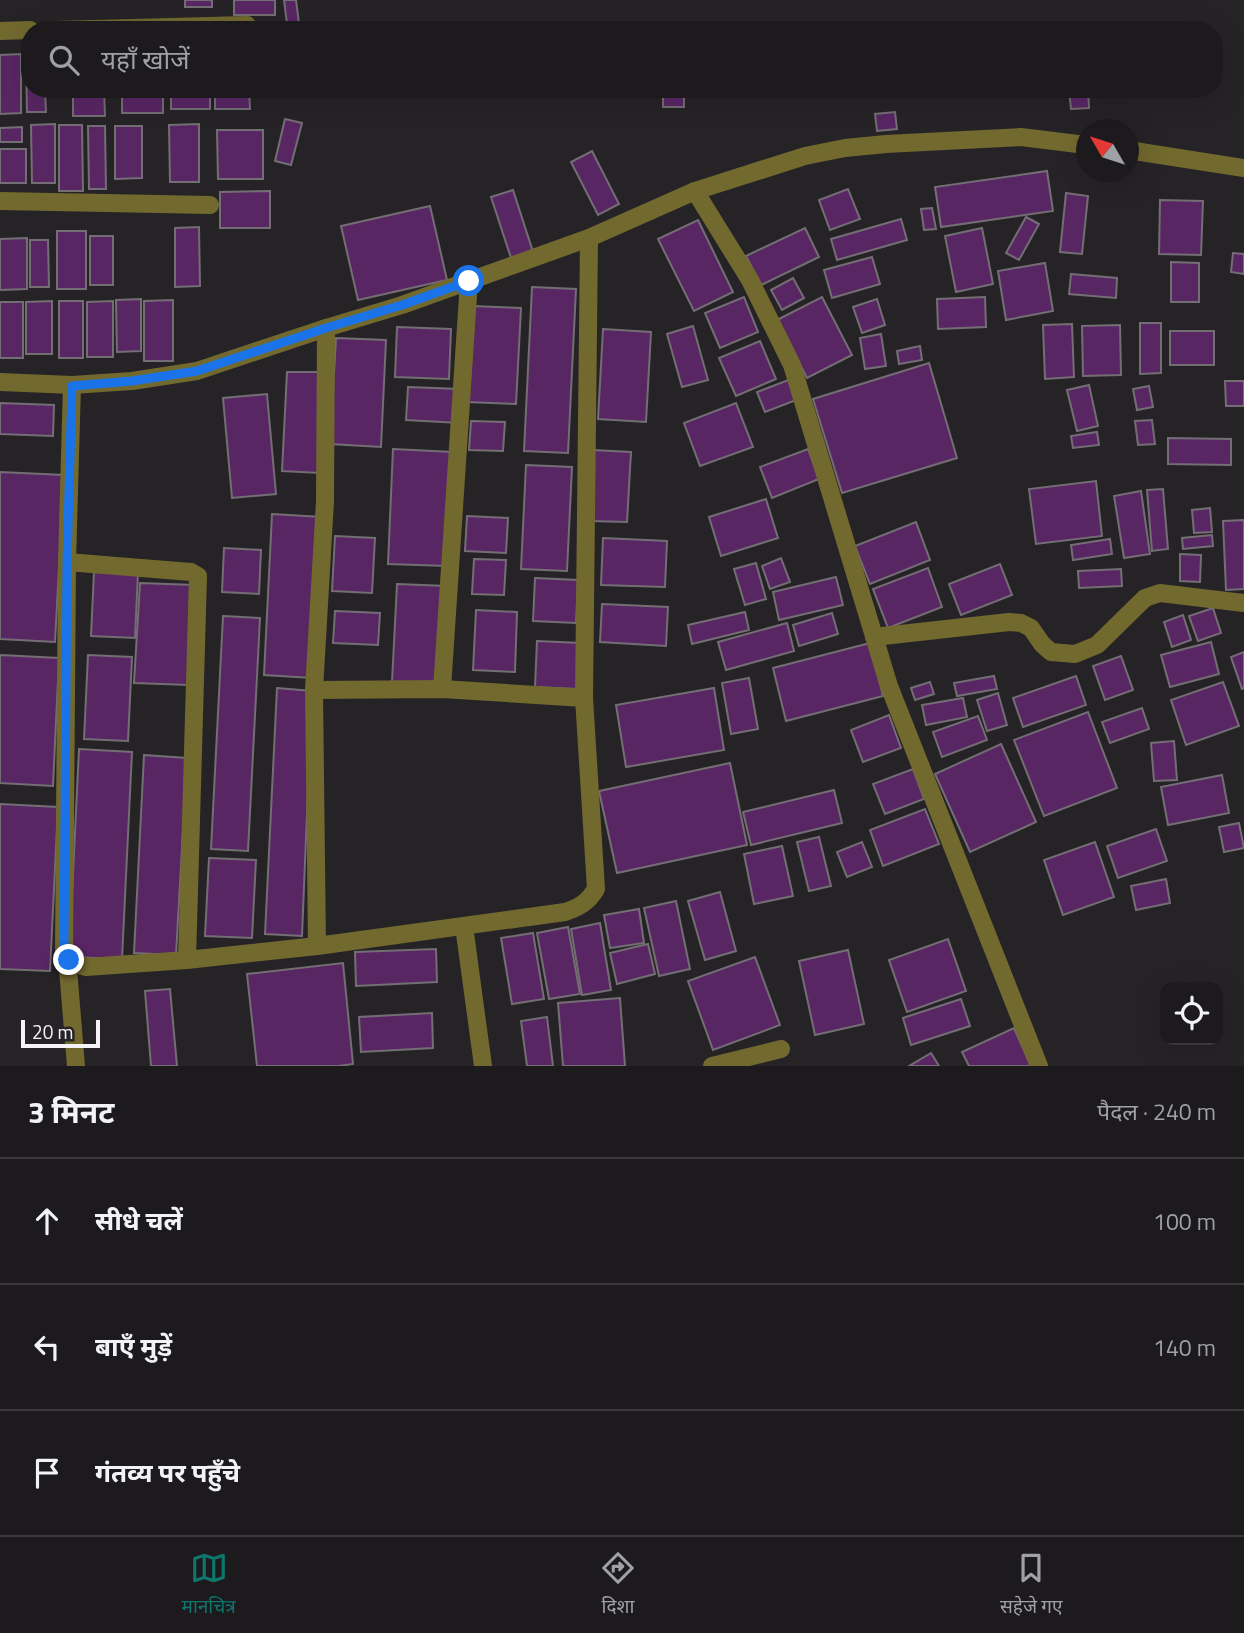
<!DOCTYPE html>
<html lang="hi">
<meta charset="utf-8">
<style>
:root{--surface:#1c1a1d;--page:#252326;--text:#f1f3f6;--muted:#a0a1a4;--line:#3a383b;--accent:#0f766e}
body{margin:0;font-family:"Titillium Web","Noto Sans Devanagari",sans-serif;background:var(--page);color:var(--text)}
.controls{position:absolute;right:21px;bottom:21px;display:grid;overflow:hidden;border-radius:14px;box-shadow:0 7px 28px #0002}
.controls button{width:63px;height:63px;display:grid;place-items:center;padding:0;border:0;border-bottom:2px solid var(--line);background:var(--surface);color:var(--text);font:35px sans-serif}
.compass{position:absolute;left:1076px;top:119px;width:63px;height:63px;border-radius:50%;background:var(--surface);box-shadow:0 7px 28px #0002;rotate:309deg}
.scale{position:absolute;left:21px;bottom:18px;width:79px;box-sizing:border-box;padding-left:7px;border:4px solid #f5f3f6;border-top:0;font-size:19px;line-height:24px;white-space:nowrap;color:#f5f3f6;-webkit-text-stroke:5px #262327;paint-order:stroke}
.stop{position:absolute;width:21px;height:21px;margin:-16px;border:5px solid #1a73e8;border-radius:50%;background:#fff}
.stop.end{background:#1a73e8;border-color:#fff;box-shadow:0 2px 7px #0008}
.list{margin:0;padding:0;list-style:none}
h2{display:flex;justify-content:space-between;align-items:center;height:91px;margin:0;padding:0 28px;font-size:30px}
h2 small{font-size:23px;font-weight:400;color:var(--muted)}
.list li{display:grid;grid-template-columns:46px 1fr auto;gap:21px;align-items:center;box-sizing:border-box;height:126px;padding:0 28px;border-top:2px solid var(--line)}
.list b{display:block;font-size:26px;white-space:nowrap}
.list em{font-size:23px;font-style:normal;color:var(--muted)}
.icon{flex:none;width:38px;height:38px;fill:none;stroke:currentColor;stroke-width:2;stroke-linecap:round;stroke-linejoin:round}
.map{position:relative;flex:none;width:1244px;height:1066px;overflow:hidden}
.search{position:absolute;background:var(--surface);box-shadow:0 7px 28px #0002;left:21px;right:21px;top:21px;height:77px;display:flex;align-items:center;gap:18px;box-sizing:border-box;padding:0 24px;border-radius:28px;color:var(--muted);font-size:26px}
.sheet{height:469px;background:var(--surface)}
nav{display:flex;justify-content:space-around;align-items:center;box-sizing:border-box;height:98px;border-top:2px solid var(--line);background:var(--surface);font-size:19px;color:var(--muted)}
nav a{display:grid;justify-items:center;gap:4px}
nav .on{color:var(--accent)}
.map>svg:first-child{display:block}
.building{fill:#592664;stroke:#736e74;stroke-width:2}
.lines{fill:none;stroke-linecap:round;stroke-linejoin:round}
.minor{stroke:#72692f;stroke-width:18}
.route{stroke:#1a73e8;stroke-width:9}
</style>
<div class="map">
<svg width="1244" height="1066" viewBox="0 0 1244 1066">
<rect width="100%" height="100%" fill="#262327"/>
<g class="building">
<rect x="185" y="0" width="27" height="7"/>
<rect x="234" y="0" width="41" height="15"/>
<polygon points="284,0 296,0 299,23 287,24"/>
<polygon points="21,54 21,113 0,114 0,55"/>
<polygon points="26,59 30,59 30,89 45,89 46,112 27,112"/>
<polygon points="73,89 104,89 105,116 73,116"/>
<rect x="122" y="89" width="41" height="24"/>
<rect x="171" y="89" width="39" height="20"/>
<polygon points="215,89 249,89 250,109 215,109"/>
<rect x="663" y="89" width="21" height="18"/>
<polygon points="1069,89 1088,89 1089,108 1071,109"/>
<polygon points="895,112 897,129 877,131 875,114"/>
<polygon points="285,119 302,123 291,165 275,161"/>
<polygon points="55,124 55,183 32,183 31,125"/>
<polygon points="199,124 199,182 170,182 169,125"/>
<polygon points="59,125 82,125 83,191 59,191"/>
<polygon points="88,126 105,126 106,189 89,189"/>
<polygon points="115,126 142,126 142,178 115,179"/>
<polygon points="22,127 22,142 0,142 0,128"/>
<polygon points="217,130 263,130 263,179 218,179"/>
<rect x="0" y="149" width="26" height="34"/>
<polygon points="592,151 619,204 598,215 571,162"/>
<polygon points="1047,171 1053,211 941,227 935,187"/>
<polygon points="848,189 860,219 830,230 819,200"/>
<polygon points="513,190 535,258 513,264 491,197"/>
<polygon points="270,191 270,228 220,228 220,192"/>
<polygon points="1066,193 1088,196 1082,254 1060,252"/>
<polygon points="1160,200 1203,201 1201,255 1159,254"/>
<polygon points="430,206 447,280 358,300 341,226"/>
<polygon points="932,208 936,229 924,230 921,209"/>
<polygon points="1026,217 1039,224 1019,260 1006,253"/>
<polygon points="901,219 907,240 837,260 831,239"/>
<polygon points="698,220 733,292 694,311 658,239"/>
<polygon points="199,227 200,286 175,287 175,228"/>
<polygon points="805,228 819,257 761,285 746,256"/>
<polygon points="982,228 993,284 956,292 945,236"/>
<rect x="57" y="231" width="29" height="58"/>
<rect x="90" y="236" width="23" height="49"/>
<polygon points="27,238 27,289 0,290 0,239"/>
<polygon points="30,240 48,240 49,287 30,287"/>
<polygon points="1233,253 1244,254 1244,274 1231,272"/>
<polygon points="872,257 880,284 832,298 824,270"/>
<polygon points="1171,262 1199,263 1199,302 1171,302"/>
<polygon points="1045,263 1053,311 1006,320 998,271"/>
<polygon points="1071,274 1117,278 1116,298 1069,294"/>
<polygon points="793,278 804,298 782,310 771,290"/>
<polygon points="532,287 576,289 568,453 524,451"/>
<polygon points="744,297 758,332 720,348 705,313"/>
<polygon points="822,297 852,355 807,378 777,320"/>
<polygon points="985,297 986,327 938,329 937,299"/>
<polygon points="141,299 141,351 117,352 116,300"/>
<polygon points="877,299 885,325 862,333 853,307"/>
<polygon points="173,300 173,361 144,361 144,301"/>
<polygon points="52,301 52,354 26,354 26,302"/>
<rect x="59" y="301" width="24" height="57"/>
<polygon points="113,301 113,357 87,357 87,302"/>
<rect x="0" y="302" width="23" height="56"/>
<polygon points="472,306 521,308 516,404 467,402"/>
<polygon points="1140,323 1161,323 1161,373 1140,374"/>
<polygon points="1072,324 1074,377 1045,379 1043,325"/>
<polygon points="1120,325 1121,375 1083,376 1082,326"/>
<polygon points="693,326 708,380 682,387 667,334"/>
<polygon points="397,327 451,329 449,379 395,377"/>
<polygon points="603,329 651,332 646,422 598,419"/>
<rect x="1170" y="331" width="44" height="34"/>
<polygon points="881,334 886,366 865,369 860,338"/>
<polygon points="336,338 386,340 381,447 330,444"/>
<polygon points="760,341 776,379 736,396 719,358"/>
<polygon points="920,346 922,360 899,364 897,351"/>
<polygon points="929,363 957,458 842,493 813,399"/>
<polygon points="287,372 322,372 320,473 282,471"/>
<polygon points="791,379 799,399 765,412 757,392"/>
<polygon points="1225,381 1244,381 1244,406 1226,406"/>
<polygon points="1089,385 1098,426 1077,431 1067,390"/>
<polygon points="1149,386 1153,407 1137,410 1133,389"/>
<polygon points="408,387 460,389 459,423 406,420"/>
<polygon points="267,394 276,494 232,498 223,398"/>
<polygon points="0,403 54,405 53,436 0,434"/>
<polygon points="736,403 753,447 700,466 684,423"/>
<polygon points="1152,420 1155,444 1138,445 1135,421"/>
<polygon points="471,421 505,422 503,451 469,450"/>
<polygon points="1097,432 1099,445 1073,448 1071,436"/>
<polygon points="1168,438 1231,439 1231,465 1168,464"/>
<polygon points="393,449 453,452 447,566 388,564"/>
<polygon points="808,449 819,479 772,498 760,467"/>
<polygon points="593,450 631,452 627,522 590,521"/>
<polygon points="526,465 572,467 567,571 521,569"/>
<polygon points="0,472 64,475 55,642 0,639"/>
<polygon points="1096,481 1102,536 1036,544 1029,489"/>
<polygon points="1163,489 1168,549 1152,551 1147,490"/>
<polygon points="1141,491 1150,554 1124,558 1114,496"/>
<polygon points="766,499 778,538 721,556 709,517"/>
<polygon points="1210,508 1212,532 1194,533 1192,510"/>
<polygon points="272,514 322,517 312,678 264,675"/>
<polygon points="467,516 508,518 506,553 465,551"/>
<polygon points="1244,520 1244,589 1226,590 1223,521"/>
<polygon points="916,522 930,560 870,584 855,546"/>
<polygon points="1212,535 1213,546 1183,549 1182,538"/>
<polygon points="335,536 375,538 372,593 332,591"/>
<polygon points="603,538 667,541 665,587 601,585"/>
<polygon points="1110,539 1112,554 1073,560 1071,545"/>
<polygon points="224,548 261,550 259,594 222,592"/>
<polygon points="1180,554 1201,555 1200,582 1180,581"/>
<polygon points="781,558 790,582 770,589 762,566"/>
<polygon points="474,559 506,560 504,595 472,594"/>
<polygon points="756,563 766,599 745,605 734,569"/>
<polygon points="1000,564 1012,595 961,615 949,584"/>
<polygon points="928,568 942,607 888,628 873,589"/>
<polygon points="1121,569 1122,586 1079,588 1078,571"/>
<polygon points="94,572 138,573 135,638 91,636"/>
<polygon points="836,577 843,605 779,620 773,592"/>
<polygon points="535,578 578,580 576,623 533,621"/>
<polygon points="140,583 194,585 189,685 134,683"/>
<polygon points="397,584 447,586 441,684 392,682"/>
<polygon points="602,604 668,607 666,646 600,642"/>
<polygon points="1213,608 1221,633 1198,641 1189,616"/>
<polygon points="476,610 517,612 515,672 473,670"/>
<polygon points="335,611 380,613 378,645 333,643"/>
<polygon points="745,612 749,630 692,644 688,625"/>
<polygon points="832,613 838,634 799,646 793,625"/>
<polygon points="1183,615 1191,640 1172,647 1164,622"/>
<polygon points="223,616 260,618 248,851 211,849"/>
<polygon points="787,623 794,651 726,670 718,642"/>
<polygon points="537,641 581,643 578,689 535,687"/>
<polygon points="1211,642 1219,674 1170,687 1161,655"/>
<polygon points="870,643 883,696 786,721 773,668"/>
<polygon points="1244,652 1244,688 1242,689 1231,657"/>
<polygon points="0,655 59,658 53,786 0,783"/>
<polygon points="88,655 132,657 128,741 84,739"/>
<polygon points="1121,656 1133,690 1105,700 1093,666"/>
<polygon points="994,676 997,689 957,696 954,683"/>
<polygon points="1076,676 1086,705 1023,727 1013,698"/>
<polygon points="749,678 758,729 731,734 722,683"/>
<polygon points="930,682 934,694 915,700 911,688"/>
<polygon points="1223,682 1239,726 1186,745 1171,700"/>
<polygon points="277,688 312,691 302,936 265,934"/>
<polygon points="714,688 724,750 626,767 616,705"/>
<polygon points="998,693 1007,725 987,731 977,700"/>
<polygon points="963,698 967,717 926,725 922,705"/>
<polygon points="1142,708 1149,729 1110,743 1102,722"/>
<polygon points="1088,712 1117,788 1044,816 1014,740"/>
<polygon points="889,715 901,748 863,762 851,730"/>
<polygon points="978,716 987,740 942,757 933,732"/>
<polygon points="1174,741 1177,780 1154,781 1151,743"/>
<polygon points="1001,744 1036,822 970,852 935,774"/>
<polygon points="79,749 132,752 122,959 69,957"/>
<polygon points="144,755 187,758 176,955 134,953"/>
<polygon points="730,763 747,845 617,873 599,791"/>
<polygon points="913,769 924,799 885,814 873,784"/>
<polygon points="1222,775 1229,813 1168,825 1161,787"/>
<polygon points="834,790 842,823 751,845 743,812"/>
<polygon points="0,804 58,807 50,971 0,969"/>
<polygon points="925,809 939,844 883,866 870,830"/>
<polygon points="1239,823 1244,848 1224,852 1219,827"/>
<polygon points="1156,829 1167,861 1118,878 1107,846"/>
<polygon points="819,837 831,886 809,891 797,842"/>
<polygon points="862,842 872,867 847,877 837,852"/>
<polygon points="1095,842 1114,897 1063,915 1044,860"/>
<polygon points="782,846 793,896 754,904 744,854"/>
<polygon points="209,858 256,860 252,938 205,936"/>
<polygon points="1166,879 1170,903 1136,910 1131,886"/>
<polygon points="720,892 736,951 705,960 688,901"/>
<polygon points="676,901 690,969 659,976 644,908"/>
<polygon points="639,909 644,943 610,948 604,915"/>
<polygon points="600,923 611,990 582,995 571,929"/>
<polygon points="568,927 580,994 549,999 537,933"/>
<polygon points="533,933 544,999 512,1004 501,938"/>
<polygon points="948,939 966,991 907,1012 889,960"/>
<polygon points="648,944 655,974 617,984 610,953"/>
<polygon points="436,949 437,982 356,986 355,952"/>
<polygon points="848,950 864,1024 815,1035 799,961"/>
<polygon points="755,957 780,1025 713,1050 688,981"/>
<polygon points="343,963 353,1064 339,1066 257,1066 247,974"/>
<polygon points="170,989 177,1066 151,1066 145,991"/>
<polygon points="620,998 625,1066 563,1066 558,1003"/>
<polygon points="961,999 970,1026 911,1045 903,1018"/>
<polygon points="432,1013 433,1048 361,1052 359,1017"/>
<polygon points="547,1017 553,1066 527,1066 521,1021"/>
<polygon points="1014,1028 1031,1066 969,1066 962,1052"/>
<polygon points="931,1053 939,1066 909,1066"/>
</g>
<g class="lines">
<g class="minor">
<polyline points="55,30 247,25"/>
<polyline points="0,31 30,30"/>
<polyline points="1128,150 1244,168"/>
<polyline points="695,191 750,280 792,365 889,686 1039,1066"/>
<polyline points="0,201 210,205"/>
<path d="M326,328L325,501L314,690L317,946L565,912C580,907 588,902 596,889L584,698L589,238"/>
<polyline points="0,382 72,385 132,381 197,371 326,328 402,305 469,281 589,238 695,191 805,156 845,148 886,144 1021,137 1086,145"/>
<path d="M72,385L67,562L64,950C69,960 74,964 86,967L187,960L317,946"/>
<polyline points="67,562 191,572 198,576 187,960"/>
<polyline points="874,637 1009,622 1021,623 1031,628 1042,644 1051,652 1075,654 1097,645 1145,598 1160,593 1244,603"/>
<polyline points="442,689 469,281"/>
<polyline points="314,690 442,689 584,698"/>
<polyline points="464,926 483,1066"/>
<polyline points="67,957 76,1066"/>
<polyline points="712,1066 781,1049"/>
</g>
</g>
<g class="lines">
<polyline class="route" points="69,960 64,950 67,562 72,386 132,381 197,371 326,328 402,305 469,281"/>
</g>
</svg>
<div class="controls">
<button><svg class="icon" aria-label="locate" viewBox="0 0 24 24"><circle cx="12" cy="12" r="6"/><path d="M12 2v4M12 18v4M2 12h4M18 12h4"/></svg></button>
</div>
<svg class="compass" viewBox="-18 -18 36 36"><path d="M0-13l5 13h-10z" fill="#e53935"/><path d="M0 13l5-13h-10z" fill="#a0a1a4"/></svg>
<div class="scale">20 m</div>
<div class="stop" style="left:469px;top:281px"></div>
<div class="stop end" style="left:69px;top:960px"></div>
<div class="search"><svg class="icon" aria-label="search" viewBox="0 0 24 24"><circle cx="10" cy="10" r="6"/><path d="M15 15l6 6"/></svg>यहाँ खोजें</div>
</div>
<section class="sheet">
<h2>3 मिनट<small>पैदल · 240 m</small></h2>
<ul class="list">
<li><svg class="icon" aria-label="ahead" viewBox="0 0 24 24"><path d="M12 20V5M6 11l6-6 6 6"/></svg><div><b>सीधे चलें</b></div><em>100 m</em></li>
<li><svg class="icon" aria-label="left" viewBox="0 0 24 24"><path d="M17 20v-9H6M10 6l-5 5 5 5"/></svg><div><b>बाएँ मुड़ें</b></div><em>140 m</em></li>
<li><svg class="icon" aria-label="arrive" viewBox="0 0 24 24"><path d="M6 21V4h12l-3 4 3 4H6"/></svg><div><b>गंतव्य पर पहुँचे</b></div></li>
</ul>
</section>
<nav>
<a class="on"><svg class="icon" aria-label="map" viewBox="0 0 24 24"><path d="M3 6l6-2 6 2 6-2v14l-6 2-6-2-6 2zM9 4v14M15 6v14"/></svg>मानचित्र</a>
<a><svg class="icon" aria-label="directions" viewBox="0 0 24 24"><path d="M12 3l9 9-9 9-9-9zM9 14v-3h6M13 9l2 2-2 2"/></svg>दिशा</a>
<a><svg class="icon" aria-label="saved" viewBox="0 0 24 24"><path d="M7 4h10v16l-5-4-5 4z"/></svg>सहेजे गए</a>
</nav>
